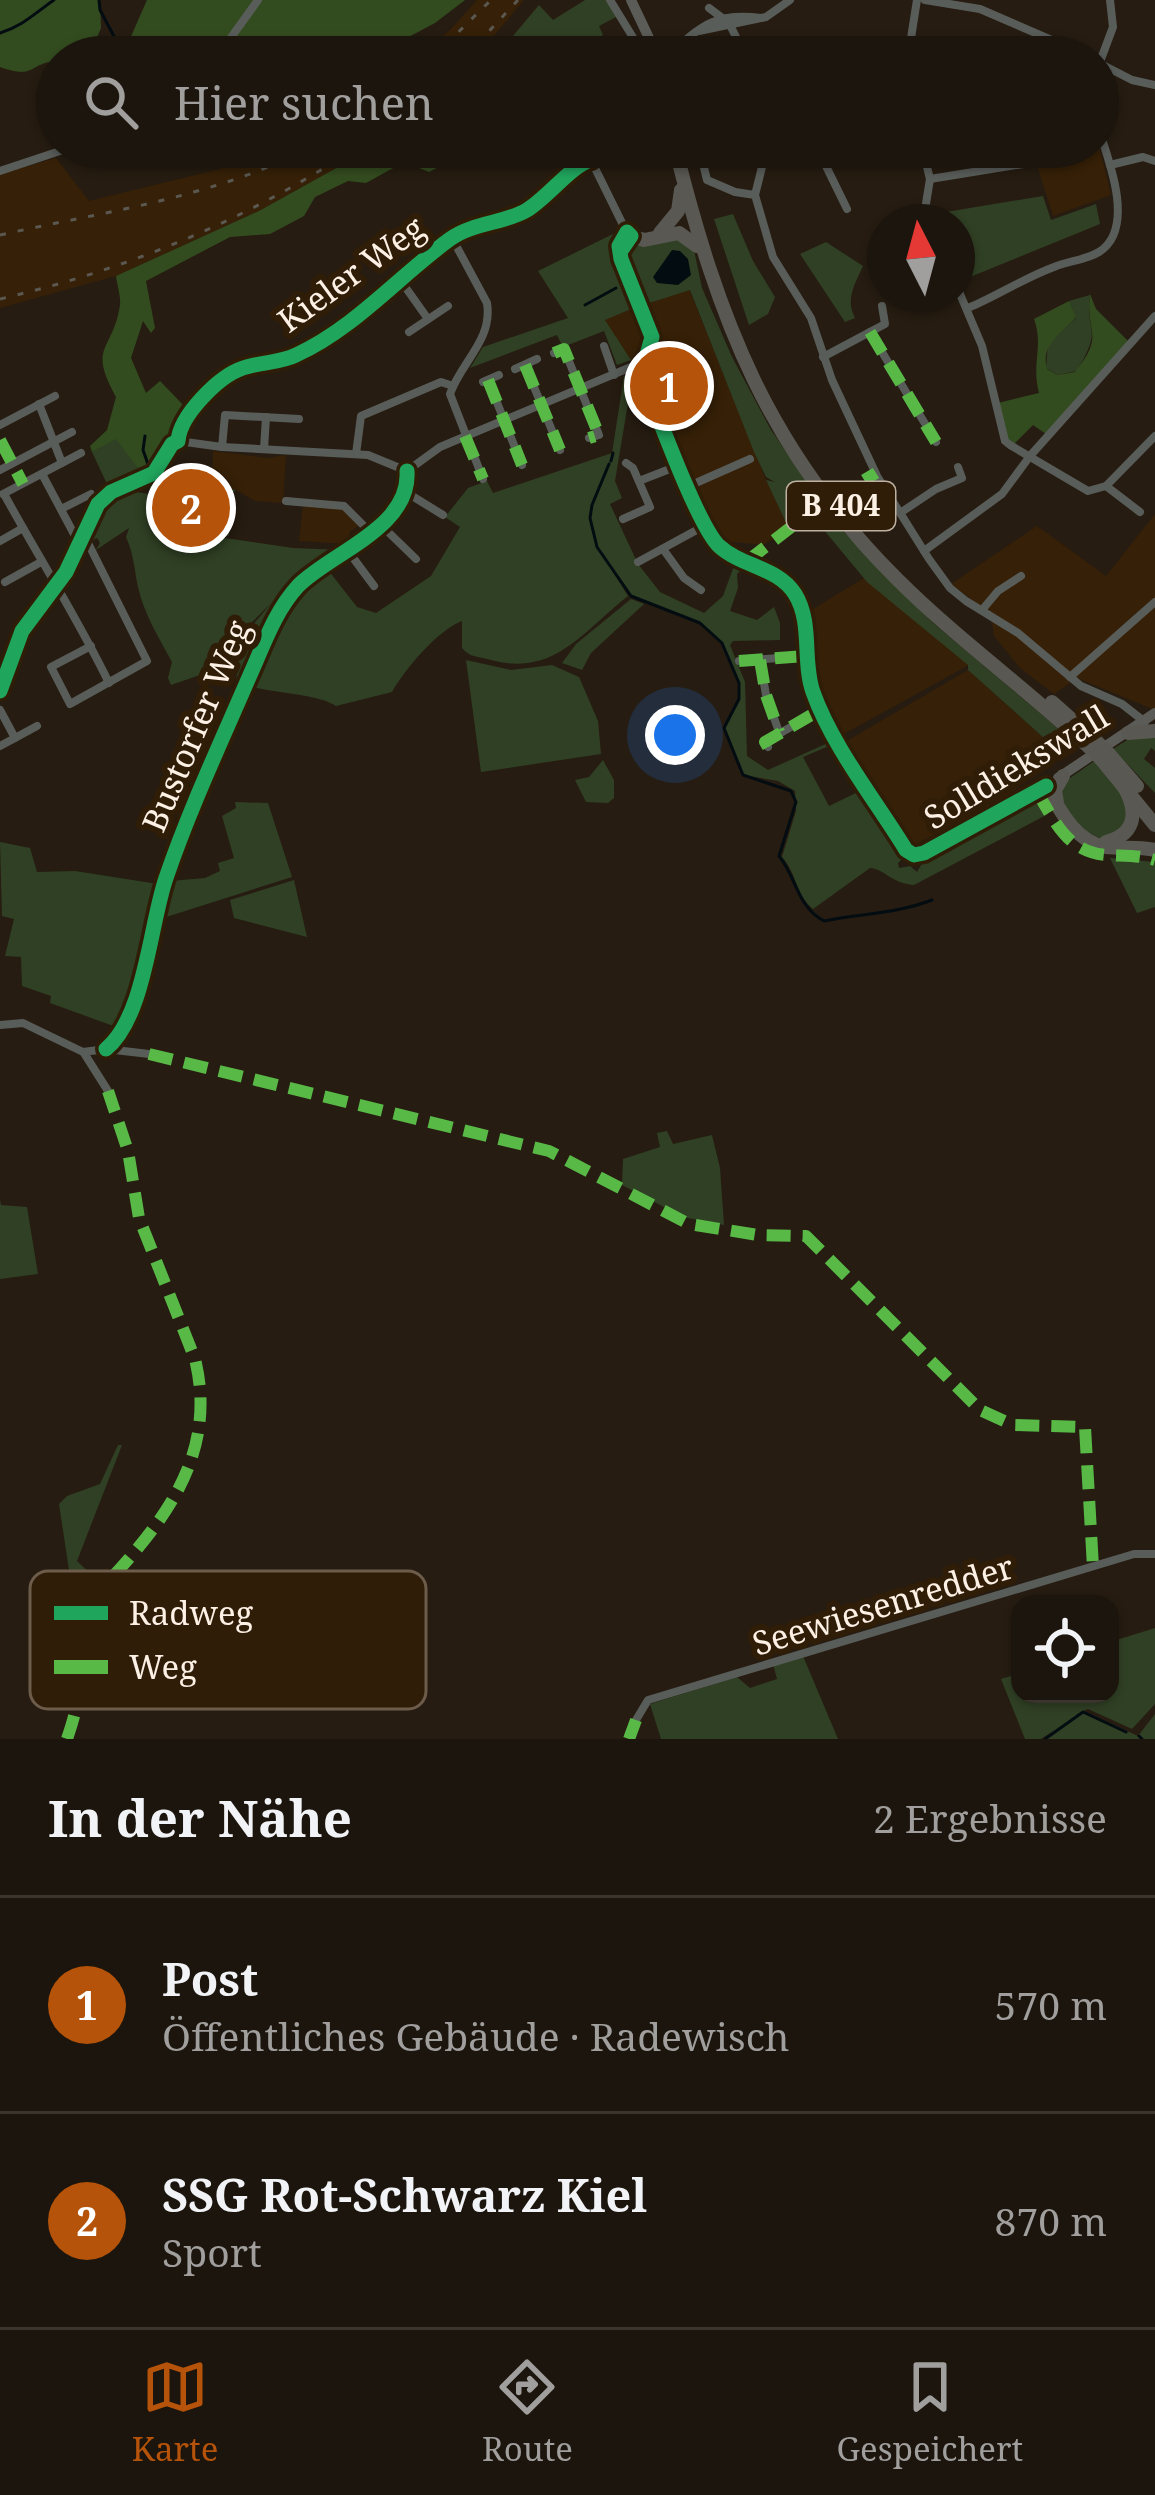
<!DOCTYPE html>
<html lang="de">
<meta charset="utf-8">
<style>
:root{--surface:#1c150d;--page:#251e16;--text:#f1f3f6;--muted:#a09f9d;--line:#3a342e;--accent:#b45309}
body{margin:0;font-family:"Noto Serif",serif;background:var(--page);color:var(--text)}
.controls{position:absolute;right:36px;bottom:36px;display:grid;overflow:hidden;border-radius:24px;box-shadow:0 3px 9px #0004}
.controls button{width:108px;height:108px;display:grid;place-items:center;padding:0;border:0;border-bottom:3px solid var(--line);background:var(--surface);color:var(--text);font:60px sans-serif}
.compass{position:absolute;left:867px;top:204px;width:108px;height:108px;border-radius:50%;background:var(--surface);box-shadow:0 3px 9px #0004;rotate:354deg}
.you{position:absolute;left:675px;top:735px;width:42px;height:42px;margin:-30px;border:9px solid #fff;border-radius:50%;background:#1a73e8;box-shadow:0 0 0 18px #1a73e833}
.badge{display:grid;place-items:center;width:78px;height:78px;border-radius:50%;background:var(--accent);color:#fff;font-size:39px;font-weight:700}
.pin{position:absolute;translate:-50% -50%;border:6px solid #fff;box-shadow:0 3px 12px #0006}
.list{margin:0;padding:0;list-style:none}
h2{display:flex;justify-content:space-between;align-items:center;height:156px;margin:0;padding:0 48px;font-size:51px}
h2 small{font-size:39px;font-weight:400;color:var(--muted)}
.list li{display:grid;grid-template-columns:78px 1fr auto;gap:36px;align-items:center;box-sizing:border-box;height:216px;padding:0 48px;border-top:3px solid var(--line)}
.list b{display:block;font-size:45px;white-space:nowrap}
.list p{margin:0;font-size:39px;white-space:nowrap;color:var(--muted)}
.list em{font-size:39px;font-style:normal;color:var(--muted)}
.icon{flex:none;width:66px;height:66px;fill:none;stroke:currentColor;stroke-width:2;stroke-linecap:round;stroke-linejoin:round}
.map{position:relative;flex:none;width:1155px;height:1739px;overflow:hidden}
.search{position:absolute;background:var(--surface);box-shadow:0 3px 9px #0004;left:36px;right:36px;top:36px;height:132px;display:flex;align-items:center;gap:30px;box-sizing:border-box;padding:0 42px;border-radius:66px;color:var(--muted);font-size:45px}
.sheet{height:588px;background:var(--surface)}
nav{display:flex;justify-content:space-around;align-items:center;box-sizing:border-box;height:168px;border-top:3px solid var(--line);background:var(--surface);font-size:33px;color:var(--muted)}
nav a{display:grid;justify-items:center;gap:6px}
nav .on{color:var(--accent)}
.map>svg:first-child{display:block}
.built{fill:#362007}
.green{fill:#304024;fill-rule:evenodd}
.forest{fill:#334c1f}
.water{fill:#030c11}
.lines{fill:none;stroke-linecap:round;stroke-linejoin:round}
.stream{stroke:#030c11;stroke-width:3}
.minor{stroke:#595d5a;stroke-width:8}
.major{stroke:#5b5c57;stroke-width:10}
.highway{stroke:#595852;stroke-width:14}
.rail{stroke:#5b5851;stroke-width:3;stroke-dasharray:6 12;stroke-linecap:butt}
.highway-bridge{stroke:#595852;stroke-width:14}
.quiet{stroke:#58b947;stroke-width:12;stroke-dasharray:24 12;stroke-linecap:butt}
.cycleway-casing{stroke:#2f1d08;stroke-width:22}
.cycleway{stroke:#20a55d;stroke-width:15}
.labels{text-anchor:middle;stroke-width:12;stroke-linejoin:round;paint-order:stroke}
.shield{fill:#2f1d08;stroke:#bfb1a2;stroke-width:3}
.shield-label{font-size:30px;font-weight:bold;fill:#fdf0e4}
.street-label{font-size:33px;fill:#fdf0e4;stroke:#2f1d08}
.key{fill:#2f1d08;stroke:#6d5c4a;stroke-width:3}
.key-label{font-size:33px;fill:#fdf0e4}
</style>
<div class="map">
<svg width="1155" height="1739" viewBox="0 0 1155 1739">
<rect width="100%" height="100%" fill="#261c11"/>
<g class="built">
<polygon points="477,0 524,0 476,57 418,57 451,29"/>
<polygon points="1098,142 1111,195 1053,216 1036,162 1083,147 1098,147"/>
<polygon points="285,147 374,147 259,211 116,276 0,308 0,174 56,158 89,201 220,169"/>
<polygon points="689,289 764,475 789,529 763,545 723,541 715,532 648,371 631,360 604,319"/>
<polygon points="213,451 268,458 286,455 283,503 255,501 236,490 211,487"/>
<polygon points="303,506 345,509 360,525 350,532 346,544 299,541"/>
<polygon points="1155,514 1155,710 1077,678 1054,694 1020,668 994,636 991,614 951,584 1037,526 1106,576"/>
<polygon points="864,578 969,665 842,735 825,708 814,678 808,612"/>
<polygon points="968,670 1064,756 998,801 914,845 845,742"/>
</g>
<g class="green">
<polygon points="585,0 608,0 618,16 599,26 603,35 569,57 495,57 539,5 553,20"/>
<polygon points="1043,196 1051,220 1096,204 1100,224 970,277 957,253 957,222 947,222 946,212"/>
<polygon points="733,214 753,261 775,297 768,314 749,325 714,219"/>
<polygon points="617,232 617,258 636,307 605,320 631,360 617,365 604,331 563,347 557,335 470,368 483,347 568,318 538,271"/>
<polygon points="674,236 694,250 702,288 732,357 771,430 823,504 812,511 798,506 810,513 802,519 825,506 830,518 933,623 1079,746 1064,756 968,670 968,665 867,582 814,518 792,531 798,523 789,529 766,480 775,482 766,477 754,452 690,290 643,305 623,255 630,243"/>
<path d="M826,242L863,266C855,284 845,299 855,318L845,322L800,254Z"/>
<path d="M1090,295C1085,336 1104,325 1077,371L1057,375L1046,368L1048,344L1076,318L1069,301Z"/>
<path d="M624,376L634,378L638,388L630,391L615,481L622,498L610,504L638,564L660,592L704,613L723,596L735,563L743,568L737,574L738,588L730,611L757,620L774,607L780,623V640L733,641L730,645L745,682L747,756L768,770L830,742L903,858L898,863L899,868L910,866L917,872L927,855L1038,797L1048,814L914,885C890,883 885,869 870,868L813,909C795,894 797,873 782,857L796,811L795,791L778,781L743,775L724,728L739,699V683L722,643L700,623L631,596L601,553L628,596C579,635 553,678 487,659C475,656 470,657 462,648V621C438,630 405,669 392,692L336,706C315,692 260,694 236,681L242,638L272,602L200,675L171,685L168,678L172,662C159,638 144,614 138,587C134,568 134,555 126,537L129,528L96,550L100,543L97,538L91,541L88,536L104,499L136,485V492L149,494L151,479L161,468L212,469V487L236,490L231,494L229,536L177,528L176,531L293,548L341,550L319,564L325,566L357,607L376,613L431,576L460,527L445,517L468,488L487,481L493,493L612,453ZM829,746L858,792L829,806L803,757Z"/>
<polygon points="116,438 142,474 108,486 92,452"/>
<polygon points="631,599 644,604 591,653 582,670 562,663 576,644"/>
<polygon points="466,660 511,670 552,665 579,677 598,721 601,754 481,772"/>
<polygon points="1155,734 1155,751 1151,748 1144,759 1155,768 1155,793 1113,749 1135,735"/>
<polygon points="603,760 614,780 614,798 608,803 586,802 575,780 589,777"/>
<polygon points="1096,760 1129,799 1124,831 1102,839 1079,828 1059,798 1067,780"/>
<polygon points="235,802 268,803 292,877 163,918 170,881 205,878 220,871 218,863 234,858 222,816 236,808"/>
<polygon points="0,842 30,848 37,872 75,871 158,884 144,955 119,1028 50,1003 51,996 22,986 21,957 5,956 14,919 2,916"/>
<polygon points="1110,858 1155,862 1155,907 1137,913"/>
<polygon points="294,880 307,937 234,918 230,900"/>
<polygon points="667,1131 673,1144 712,1135 720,1168 724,1225 683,1217 622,1185 623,1159 660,1147 657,1133"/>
<polygon points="0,1199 1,1205 27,1207 38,1274 0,1279"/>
<path d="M118,1445H122L77,1561L98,1581L77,1611L70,1638L49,1649C29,1614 53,1596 69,1570L59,1504L67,1496L100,1484Z"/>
<polygon points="1155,1628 1155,1704 1132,1729 1088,1709 1083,1711 1138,1736 1155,1714 1155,1739 1045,1739 1053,1731 1041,1739 1025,1739 1001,1679 1020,1673 1020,1694 1110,1694 1110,1642"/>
<polygon points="803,1656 838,1739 661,1739 650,1704 737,1677 750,1688 777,1679 773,1664"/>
</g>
<g class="forest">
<path d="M0,0H100L101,28L94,45L57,57V61C28,63 36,80 0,67Z"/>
<polygon points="147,0 465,0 435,23 371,57 127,57 125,50"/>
<path d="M374,147H477L429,172L404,162L366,183L348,181L315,197L304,216L270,234L230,237L146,281L155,328L151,333L143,321L131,358L146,393L160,381L189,411L149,470L142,474L116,439L92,452L90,446L107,430L116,397C87,345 113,352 120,305C121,296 117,285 116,276L259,211Z"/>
<path d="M1090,294L1096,309L1129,342L1046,434L1033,425L1014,444L1008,439L998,403L1039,393C1031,364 1044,346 1034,319L1069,301L1076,317C1062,334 1040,344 1047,369L1057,375L1075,372C1106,334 1085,333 1090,294Z"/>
</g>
<polygon class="water" points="672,250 680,251 688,259 691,275 678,285 657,283 653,277"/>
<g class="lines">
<g class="stream">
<polyline points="99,0 100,10 125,57"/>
<path d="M0,33C23,26 35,13 54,0"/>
<polyline points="585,305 616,288"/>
<polyline points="145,436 143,450 149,467"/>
<polyline points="611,461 613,453"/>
<path d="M609,464L592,505L590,518L597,547L631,596L700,623L722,643L739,683V699L724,728L743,775L791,791L796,802L779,856C797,878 797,907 824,921C860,914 899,913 932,900"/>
<polyline points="1139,1736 1142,1739"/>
<polyline points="1045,1739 1083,1712 1126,1732"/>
</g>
<g class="minor">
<polyline points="610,0 645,57"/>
<polyline points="925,0 980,9 1091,57"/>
<polyline points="709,8 729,23 746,57"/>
<polyline points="699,31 766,17 790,0"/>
<polyline points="217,57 258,0"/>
<path d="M666,57C701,27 712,12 761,18"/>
<polyline points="908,57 917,0"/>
<polyline points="1099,63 1132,80 1155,85"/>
<polyline points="1098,67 1113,27 1110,0"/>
<polyline points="699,147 707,180 735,192 755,195"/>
<polyline points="767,147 755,195 773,257 811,318 832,380 877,476 929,559 950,588 966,601 1018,633 1081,686 1122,704 1145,722"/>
<polyline points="806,147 824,162 847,209"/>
<polyline points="922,147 930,179 923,222"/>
<polyline points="591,160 627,233"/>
<polyline points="824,162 848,147"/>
<polyline points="1110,165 1143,157 1155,161"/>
<polyline points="0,171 72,147"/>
<polyline points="930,179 1023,164 1079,147"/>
<path d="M627,232L619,246L621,259L652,337L643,369L644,380C657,413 698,526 719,546C742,567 778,567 795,594C813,623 802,661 813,692C832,746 876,801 906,850L914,855L924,853L1044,787"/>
<path d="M452,238L487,303C493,340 461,362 450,394L483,479"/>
<polyline points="401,281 428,319"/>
<polyline points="957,287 982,346 1005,441 1010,445 1088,491 1106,486 1155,436"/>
<path d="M968,308C997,296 1024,278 1054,267C1068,261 1086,260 1099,252C1136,229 1109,160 1098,128"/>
<polyline points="409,332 448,306"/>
<polyline points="870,332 936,442"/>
<polyline points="604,346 614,375"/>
<polyline points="554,353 564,349 599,435 589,438"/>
<polyline points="823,357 885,324 882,306"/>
<polyline points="525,365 560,450"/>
<polyline points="515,369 537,359"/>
<polyline points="488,380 522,465"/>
<polyline points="483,382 499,375"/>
<polyline points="39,404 62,463"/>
<polyline points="0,425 55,396"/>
<polyline points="178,441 222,447 368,455 407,471"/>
<polyline points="222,447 225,415 299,419"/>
<polyline points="264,449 266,417"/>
<polyline points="356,454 361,416 441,382 453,386"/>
<polyline points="0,470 72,432"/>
<polyline points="407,471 440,447 631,367 643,366"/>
<polyline points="42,474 74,534 88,543 147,661 70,704 51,667 91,646"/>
<polyline points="639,481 680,465"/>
<polyline points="689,486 750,459"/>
<polyline points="1106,486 1140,512"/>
<polyline points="404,491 443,515"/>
<polyline points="3,494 81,453"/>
<path d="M4,494C39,558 77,617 109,683"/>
<polyline points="286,501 344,506 372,534"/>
<polyline points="61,509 91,494"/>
<polyline points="900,513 936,489 962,478 958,467"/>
<polyline points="623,519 650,507 633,468 626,463"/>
<polyline points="382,526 416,559"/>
<polyline points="0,541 23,528"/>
<polyline points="663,549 684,578 701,590"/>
<polyline points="348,551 374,586"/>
<polyline points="924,551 1002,494 1030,456 1155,316"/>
<polyline points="638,562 704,526"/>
<polyline points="5,582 41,562"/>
<polyline points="982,610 998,591 1021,576"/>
<polyline points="760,660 766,695 779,732"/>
<polyline points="739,661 805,656"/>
<polyline points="1070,677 1155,602"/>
<path d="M0,691L22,631L66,572L98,504L111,492L154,473L172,444L178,441C180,415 219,376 243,368C260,362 280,363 296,355C355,328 399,276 450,239C474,222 503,224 527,210C547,198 572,165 591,160L596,147"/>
<polyline points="0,710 15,738 0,746"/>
<polyline points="15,738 37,726"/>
<polyline points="768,747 765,742 820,710"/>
<polyline points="0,1025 23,1023 83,1052 106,1049 149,1054"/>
<path d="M106,1049C145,1017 150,924 166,878C190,808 221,742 250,675C264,644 275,611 298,586C330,553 411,528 407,471"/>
<polyline points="84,1053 108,1091"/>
<polyline points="636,1720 648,1700 1134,1554 1155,1554"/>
</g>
<g class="major">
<polyline points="631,0 658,57"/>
<polyline points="1058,778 1155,713"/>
</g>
<g class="highway">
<path d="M675,147C718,319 768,451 897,579C957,639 1027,689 1089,747"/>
<polyline points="660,233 678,211 681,190"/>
<polyline points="631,236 644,240 679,233 697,246"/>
<polyline points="1052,702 1097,742"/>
<polyline points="1128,733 1155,731"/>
<polyline points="1109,754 1137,786"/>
<polyline points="1101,759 1155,825"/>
<path d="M1046,786C1060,810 1075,842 1106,847C1122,849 1138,846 1155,850"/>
<polyline points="1057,803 1055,790 1063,776"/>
<path d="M1106,842C1140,833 1137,807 1121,782"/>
</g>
<g class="rail">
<polyline points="433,57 491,0"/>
<polyline points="465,57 518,0"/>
<path d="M0,235C107,211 213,198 311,147"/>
<path d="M0,299C129,269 247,220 357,147"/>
</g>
<g class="highway-bridge">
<polyline points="1097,742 1109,754"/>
<polyline points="1089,747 1101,759"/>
</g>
<g class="quiet">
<polyline points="870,332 936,442"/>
<polyline points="554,353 564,349 599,435 589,438"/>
<polyline points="525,365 560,450"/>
<polyline points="488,380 522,465"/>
<polyline points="465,436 483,479"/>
<polyline points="0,440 23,484"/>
<polyline points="746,562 804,517 876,473"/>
<polyline points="760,660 766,695 779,732"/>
<polyline points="739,661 805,656"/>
<polyline points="768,747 765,742 820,710"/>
<path d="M1037,792C1055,821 1067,852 1106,855C1123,856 1139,855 1155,860"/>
<polyline points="149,1054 549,1151 689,1224 758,1235 806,1236 980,1410 1013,1425 1085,1427 1093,1567"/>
<path d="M67,1739C85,1686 79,1677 74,1624L76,1616C145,1542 222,1470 195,1359L139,1218L128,1151L108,1091"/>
<polyline points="629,1739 636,1720"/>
</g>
<defs>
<g id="cycleway">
<path d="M620,252L631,236L627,232L619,246L621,259L652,337L643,369L644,380C657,413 698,526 719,546C742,567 778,567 795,594C813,623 802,661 813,692C832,746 876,801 906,850L914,855L924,853L1046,786"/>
<path d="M0,691L22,631L66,572L98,504L111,492L154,473L172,444L178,441C180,415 219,376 243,368C260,362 280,363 296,355C355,328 399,276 450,239C474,222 503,224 527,210C547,198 572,165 591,160L596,147"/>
<path d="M106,1049C145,1017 150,924 166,878C190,808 221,742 250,675C264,644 275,611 298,586C330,553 411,528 407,471"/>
</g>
</defs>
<use href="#cycleway" class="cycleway-casing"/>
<use href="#cycleway" class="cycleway"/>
</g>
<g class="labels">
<rect class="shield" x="787" y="482" width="108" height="48" rx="9"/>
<g class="shield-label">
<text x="841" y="516">B 404</text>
</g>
<g class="street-label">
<text transform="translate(351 274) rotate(-36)" y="12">Kieler Weg</text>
<text transform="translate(196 726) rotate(-67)" y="12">Bustorfer Weg</text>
<text transform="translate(1016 767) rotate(-31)" y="12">Solldiekswall</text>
<text transform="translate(883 1605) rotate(-17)" y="12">Seewiesenredder</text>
</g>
</g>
<rect x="30" y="1571" width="396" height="138" rx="18" class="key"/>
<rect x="54" y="1606" width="54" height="14" fill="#20a55d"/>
<rect x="54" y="1660" width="54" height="14" fill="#58b947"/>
<g class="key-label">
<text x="129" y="1625">Radweg</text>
<text x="129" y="1679">Weg</text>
</g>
</svg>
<div class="controls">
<button><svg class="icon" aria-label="locate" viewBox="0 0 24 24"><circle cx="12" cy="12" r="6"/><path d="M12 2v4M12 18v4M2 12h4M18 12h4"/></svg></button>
</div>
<svg class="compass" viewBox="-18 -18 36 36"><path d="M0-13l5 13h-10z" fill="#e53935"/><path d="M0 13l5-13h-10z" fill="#a09f9d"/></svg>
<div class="you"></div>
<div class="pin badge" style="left:669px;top:386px">1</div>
<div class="pin badge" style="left:191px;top:508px">2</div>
<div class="search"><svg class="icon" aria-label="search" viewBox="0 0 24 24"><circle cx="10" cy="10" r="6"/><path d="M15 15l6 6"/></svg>Hier suchen</div>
</div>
<section class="sheet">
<h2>In der Nähe<small>2 Ergebnisse</small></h2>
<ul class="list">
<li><span class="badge">1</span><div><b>Post</b><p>Öffentliches Gebäude · Radewisch</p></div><em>570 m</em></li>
<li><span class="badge">2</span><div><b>SSG Rot-Schwarz Kiel</b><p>Sport</p></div><em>870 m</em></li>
</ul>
</section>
<nav>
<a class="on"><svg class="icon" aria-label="map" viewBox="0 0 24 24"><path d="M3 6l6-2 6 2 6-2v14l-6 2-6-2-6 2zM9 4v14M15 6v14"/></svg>Karte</a>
<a><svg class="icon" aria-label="directions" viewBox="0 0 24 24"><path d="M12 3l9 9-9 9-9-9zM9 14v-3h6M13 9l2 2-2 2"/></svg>Route</a>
<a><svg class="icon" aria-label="saved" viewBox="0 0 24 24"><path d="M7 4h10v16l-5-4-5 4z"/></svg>Gespeichert</a>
</nav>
